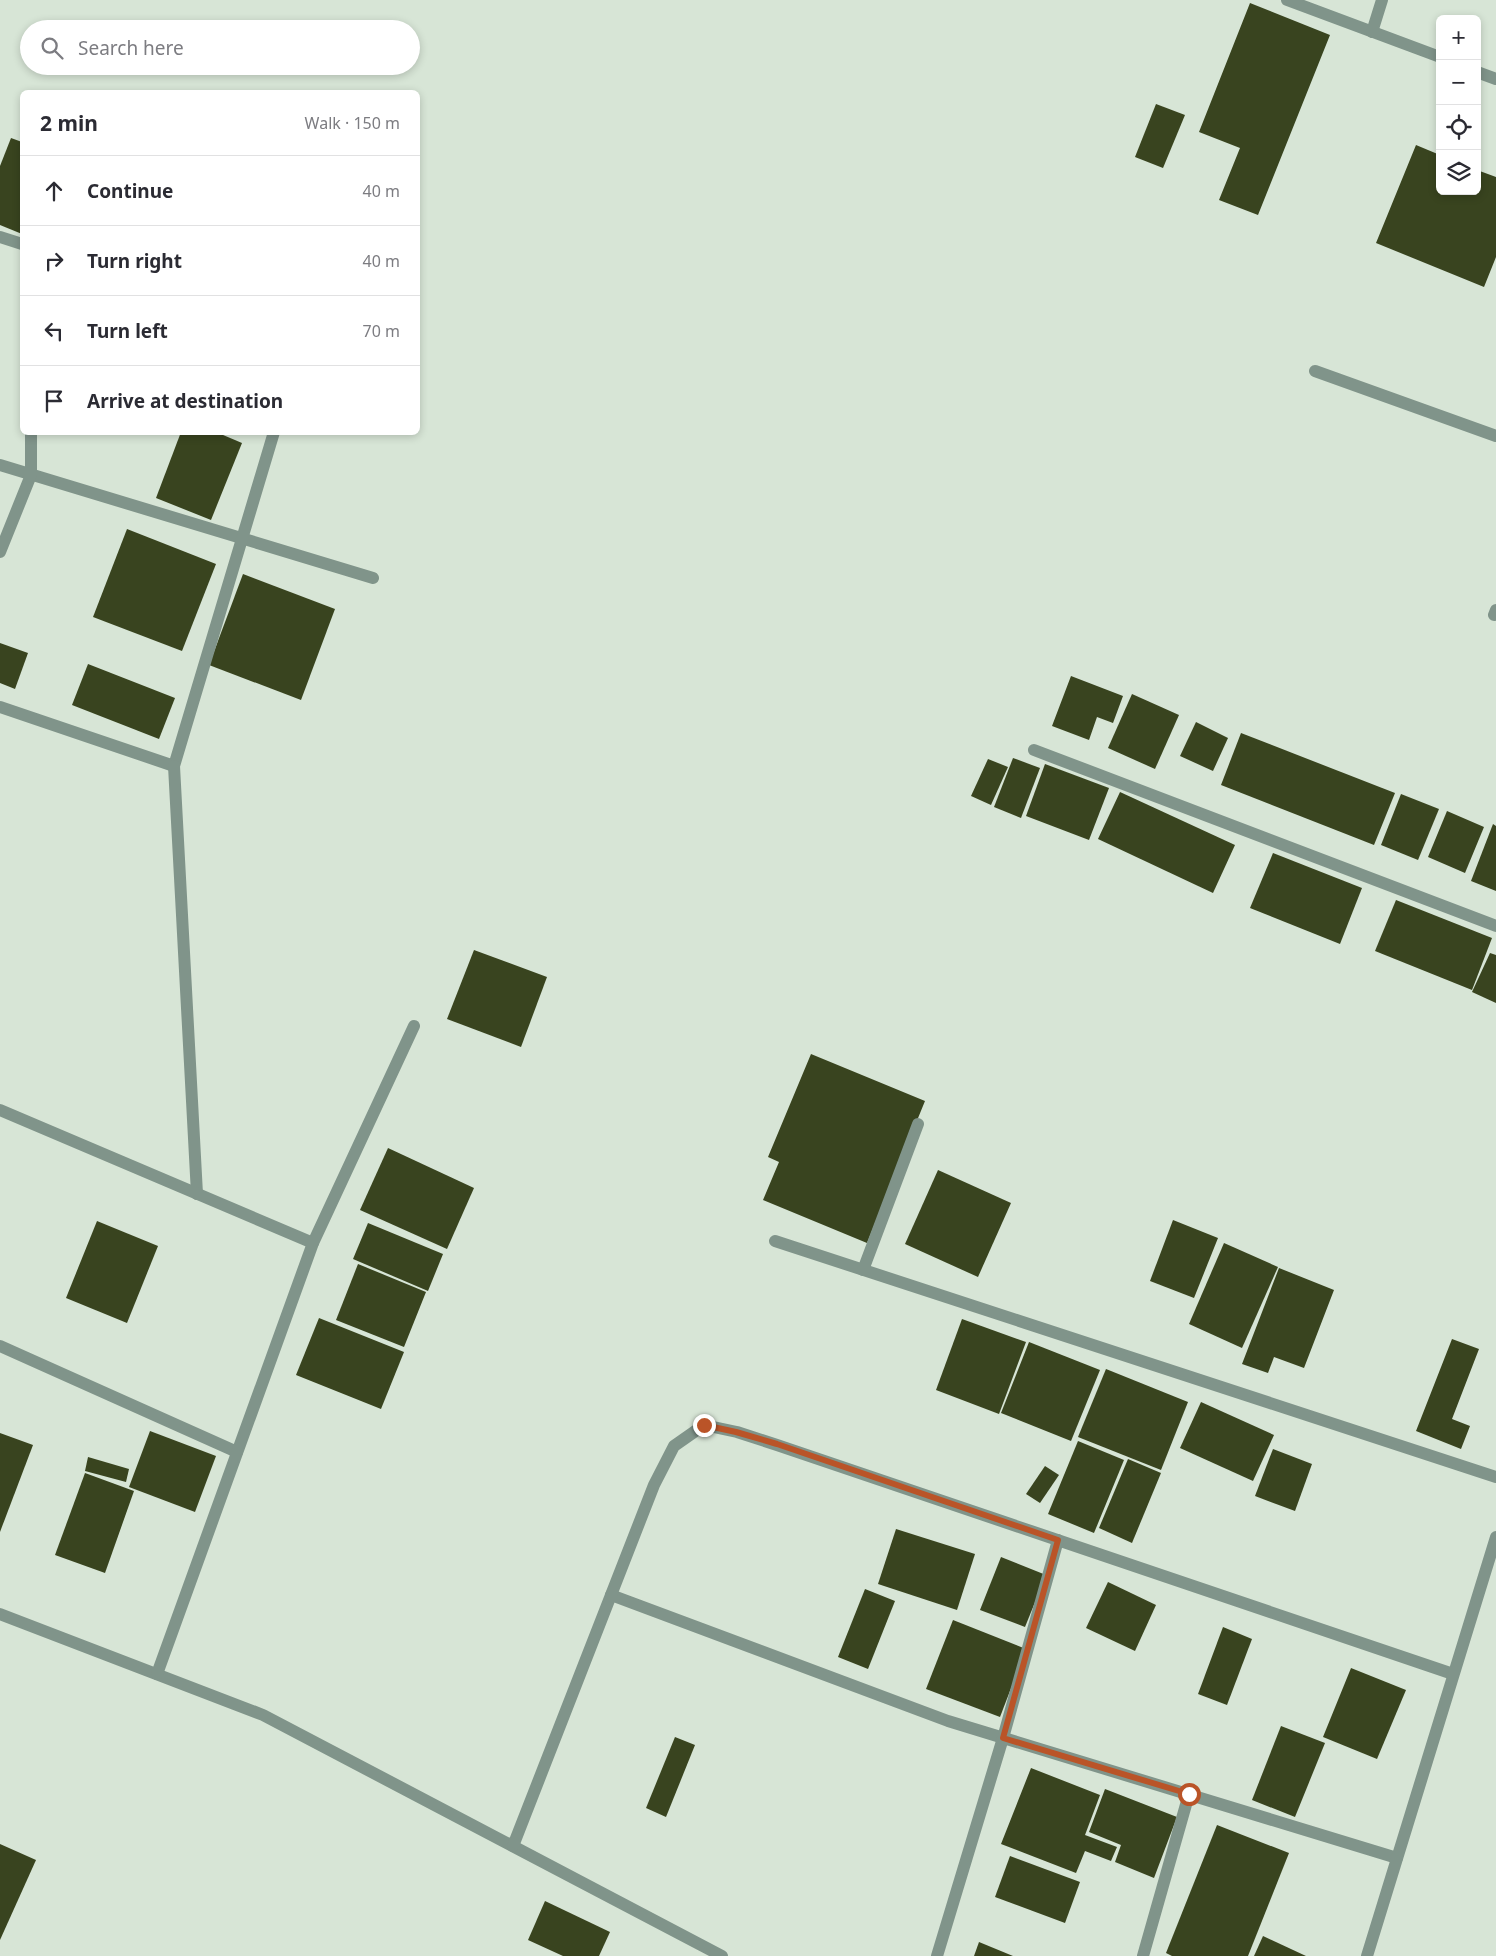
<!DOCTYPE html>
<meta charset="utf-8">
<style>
:root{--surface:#fff;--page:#f7f7f7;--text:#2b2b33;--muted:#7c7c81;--line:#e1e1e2}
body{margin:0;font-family:"Noto Sans",sans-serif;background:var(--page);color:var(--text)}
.controls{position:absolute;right:15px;top:15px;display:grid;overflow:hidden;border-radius:8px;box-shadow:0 2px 8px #0003}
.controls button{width:45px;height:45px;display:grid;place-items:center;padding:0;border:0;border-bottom:1px solid var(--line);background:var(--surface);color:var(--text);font:25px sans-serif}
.stop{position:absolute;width:15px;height:15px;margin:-11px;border:4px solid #ba5428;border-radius:50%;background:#fff}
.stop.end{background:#ba5428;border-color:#fff;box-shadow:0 1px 5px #0008}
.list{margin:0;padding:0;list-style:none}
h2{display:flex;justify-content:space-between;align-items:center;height:65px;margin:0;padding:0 20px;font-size:21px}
h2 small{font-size:16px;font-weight:400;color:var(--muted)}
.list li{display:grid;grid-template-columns:32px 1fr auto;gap:15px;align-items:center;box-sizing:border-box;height:70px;padding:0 20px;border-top:1px solid var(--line)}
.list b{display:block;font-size:19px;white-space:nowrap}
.list em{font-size:16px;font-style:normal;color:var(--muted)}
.icon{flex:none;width:28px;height:28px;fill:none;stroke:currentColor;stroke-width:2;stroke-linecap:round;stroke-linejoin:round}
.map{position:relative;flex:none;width:1496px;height:1956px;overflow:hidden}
.search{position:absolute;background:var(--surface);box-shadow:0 2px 8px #0003;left:20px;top:20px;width:400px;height:55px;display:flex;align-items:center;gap:12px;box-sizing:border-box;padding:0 18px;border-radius:28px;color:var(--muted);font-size:19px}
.panel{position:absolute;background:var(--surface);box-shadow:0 2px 8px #0003;left:20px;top:90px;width:400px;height:345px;border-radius:8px}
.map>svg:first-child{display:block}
.building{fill:#39441f}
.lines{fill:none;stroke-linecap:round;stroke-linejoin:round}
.street{stroke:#80948a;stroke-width:12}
.route{stroke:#ba5428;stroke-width:6}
</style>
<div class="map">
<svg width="1496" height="1956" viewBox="0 0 1496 1956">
<rect width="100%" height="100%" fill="#d7e5d6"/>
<g class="building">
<polygon points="1250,3 1330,35 1258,215 1219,200 1240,148 1199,132"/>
<polygon points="1156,104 1185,115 1163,168 1135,157"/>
<polygon points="11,138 22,142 22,234 0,225 0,166"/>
<polygon points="1416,145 1440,155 1440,191 1477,191 1477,170 1496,177 1496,257 1484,287 1376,243"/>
<polygon points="181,432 216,432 242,443 211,520 156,498"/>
<polygon points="127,529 216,564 182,651 93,617"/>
<polygon points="243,574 335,609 301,700 209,665"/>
<polygon points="0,643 28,653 15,689 0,683"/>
<polygon points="88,664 175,698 159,739 72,705"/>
<polygon points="1071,676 1123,696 1113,723 1097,717 1089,740 1052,726"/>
<polygon points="1132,694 1179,715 1155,769 1108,748"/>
<polygon points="1196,722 1228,738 1213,771 1180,756"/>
<polygon points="1241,733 1395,793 1374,845 1221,785"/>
<polygon points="1013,758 1040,768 1021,818 994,807"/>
<polygon points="988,759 1008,767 991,805 971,796"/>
<polygon points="1045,764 1109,788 1089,840 1026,816"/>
<polygon points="1120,792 1235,845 1213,893 1098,839"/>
<polygon points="1401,794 1439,809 1418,860 1381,845"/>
<polygon points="1447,811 1484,827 1465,873 1428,857"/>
<polygon points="1493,824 1496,826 1496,891 1471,881"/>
<polygon points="1273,853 1362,888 1340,944 1250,908"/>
<polygon points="1396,900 1492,938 1472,990 1375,951"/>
<polygon points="474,950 547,977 521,1047 447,1019"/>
<polygon points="1490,953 1496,955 1496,1003 1472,992"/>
<polygon points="811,1054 925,1101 867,1243 763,1200 779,1162 768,1157"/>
<polygon points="388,1148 474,1188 447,1249 360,1210"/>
<polygon points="938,1170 1011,1203 978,1277 905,1244"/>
<polygon points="1173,1220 1218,1238 1194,1298 1150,1281"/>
<polygon points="97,1221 158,1246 127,1323 66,1298"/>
<polygon points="368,1223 443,1254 428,1291 353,1259"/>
<polygon points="1224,1243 1278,1267 1242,1348 1189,1324"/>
<polygon points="358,1264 426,1292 404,1347 336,1320"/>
<polygon points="1279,1268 1334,1290 1304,1368 1274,1357 1268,1373 1242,1364"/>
<polygon points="319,1318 404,1352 381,1409 296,1375"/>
<polygon points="962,1319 1026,1342 999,1414 936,1390"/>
<polygon points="1452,1339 1479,1349 1452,1419 1470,1426 1461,1449 1416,1431"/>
<polygon points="1029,1342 1100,1370 1071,1441 1001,1413"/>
<polygon points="1106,1369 1188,1402 1161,1470 1078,1437"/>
<polygon points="1201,1402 1274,1435 1253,1481 1180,1448"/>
<polygon points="150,1431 216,1456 195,1512 129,1487"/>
<polygon points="0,1433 33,1445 0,1532"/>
<polygon points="1078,1441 1124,1460 1094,1533 1048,1514"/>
<polygon points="1273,1449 1312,1464 1295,1511 1255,1496"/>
<polygon points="88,1457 129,1469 126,1482 85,1471"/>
<polygon points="1128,1459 1161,1473 1132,1543 1099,1528"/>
<polygon points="1045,1466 1059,1475 1040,1503 1026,1494"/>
<polygon points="85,1473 134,1491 105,1573 55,1555"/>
<polygon points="896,1529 975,1554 957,1610 878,1584"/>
<polygon points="1001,1557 1046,1575 1025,1627 980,1610"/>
<polygon points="1108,1582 1156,1605 1135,1651 1086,1628"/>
<polygon points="865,1589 895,1601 868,1669 838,1657"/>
<polygon points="953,1620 1026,1649 1000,1717 926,1689"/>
<polygon points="1223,1627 1252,1639 1227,1705 1198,1694"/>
<polygon points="1351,1668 1406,1690 1377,1759 1323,1737"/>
<polygon points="1281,1726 1325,1743 1295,1817 1252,1800"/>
<polygon points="675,1737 695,1745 666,1817 646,1808"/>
<polygon points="1031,1768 1100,1795 1085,1835 1117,1847 1111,1861 1085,1851 1076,1873 1001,1844"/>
<polygon points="1105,1789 1177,1817 1154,1878 1115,1862 1121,1845 1089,1832"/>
<polygon points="1217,1825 1289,1853 1248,1956 1172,1956 1166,1953"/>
<polygon points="0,1844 36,1860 0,1940"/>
<polygon points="1010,1856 1080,1882 1065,1923 995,1897"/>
<polygon points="545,1901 610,1932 599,1956 563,1956 528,1940"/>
<polygon points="1263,1936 1306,1956 1254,1956"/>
<polygon points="979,1942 1013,1956 974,1956"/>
</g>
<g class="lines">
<g class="street">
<polyline points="1287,0 1440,57"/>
<polyline points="1372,32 1382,0"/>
<polyline points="1477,72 1496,79"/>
<polyline points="0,237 22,244"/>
<polyline points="1315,371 1496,436"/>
<polyline points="0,465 373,578"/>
<polyline points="0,552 31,475 31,432"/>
<polyline points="1494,615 1496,610"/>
<polyline points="0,707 174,766 274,432"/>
<polyline points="1034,750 1496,926"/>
<polyline points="174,766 197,1194"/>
<polyline points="0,1110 313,1243"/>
<polyline points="775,1241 1496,1477"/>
<polyline points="863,1270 918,1124"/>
<polyline points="0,1346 237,1452"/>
<polyline points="611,1595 948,1721 1397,1858"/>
<polyline points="0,1614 263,1715 722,1956"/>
<polyline points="157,1674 313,1243 414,1026"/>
<polyline points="513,1846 654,1485 674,1446 704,1425 737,1432 777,1445 1453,1674"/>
<polyline points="937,1956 1003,1738 1058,1540"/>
<polyline points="1143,1956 1189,1794"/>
<polyline points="1367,1956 1496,1537"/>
</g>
</g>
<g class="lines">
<polyline class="route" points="704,1425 736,1432 777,1444 1058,1540 1003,1738 1189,1794"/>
</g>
</svg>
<div class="controls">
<button>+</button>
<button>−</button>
<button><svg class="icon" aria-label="locate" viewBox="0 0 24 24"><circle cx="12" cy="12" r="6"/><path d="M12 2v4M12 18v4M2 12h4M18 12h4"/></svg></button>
<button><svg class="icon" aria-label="layers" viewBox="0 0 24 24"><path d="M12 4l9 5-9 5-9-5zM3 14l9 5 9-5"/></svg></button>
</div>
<div class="stop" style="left:1189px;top:1794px"></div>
<div class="stop end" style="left:704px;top:1425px"></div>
<div class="search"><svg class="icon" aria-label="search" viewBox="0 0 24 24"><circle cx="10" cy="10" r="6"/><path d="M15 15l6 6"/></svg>Search here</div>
<section class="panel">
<h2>2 min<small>Walk · 150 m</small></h2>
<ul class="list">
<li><svg class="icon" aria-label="ahead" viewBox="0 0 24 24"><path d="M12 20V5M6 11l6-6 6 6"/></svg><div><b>Continue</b></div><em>40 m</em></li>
<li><svg class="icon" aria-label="right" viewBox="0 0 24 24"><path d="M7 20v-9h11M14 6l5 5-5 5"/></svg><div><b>Turn right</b></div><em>40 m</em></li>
<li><svg class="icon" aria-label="left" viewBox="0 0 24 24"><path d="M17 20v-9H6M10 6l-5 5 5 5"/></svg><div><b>Turn left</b></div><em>70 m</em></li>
<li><svg class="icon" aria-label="arrive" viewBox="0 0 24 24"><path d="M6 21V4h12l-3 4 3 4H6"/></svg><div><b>Arrive at destination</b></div></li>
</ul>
</section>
</div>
